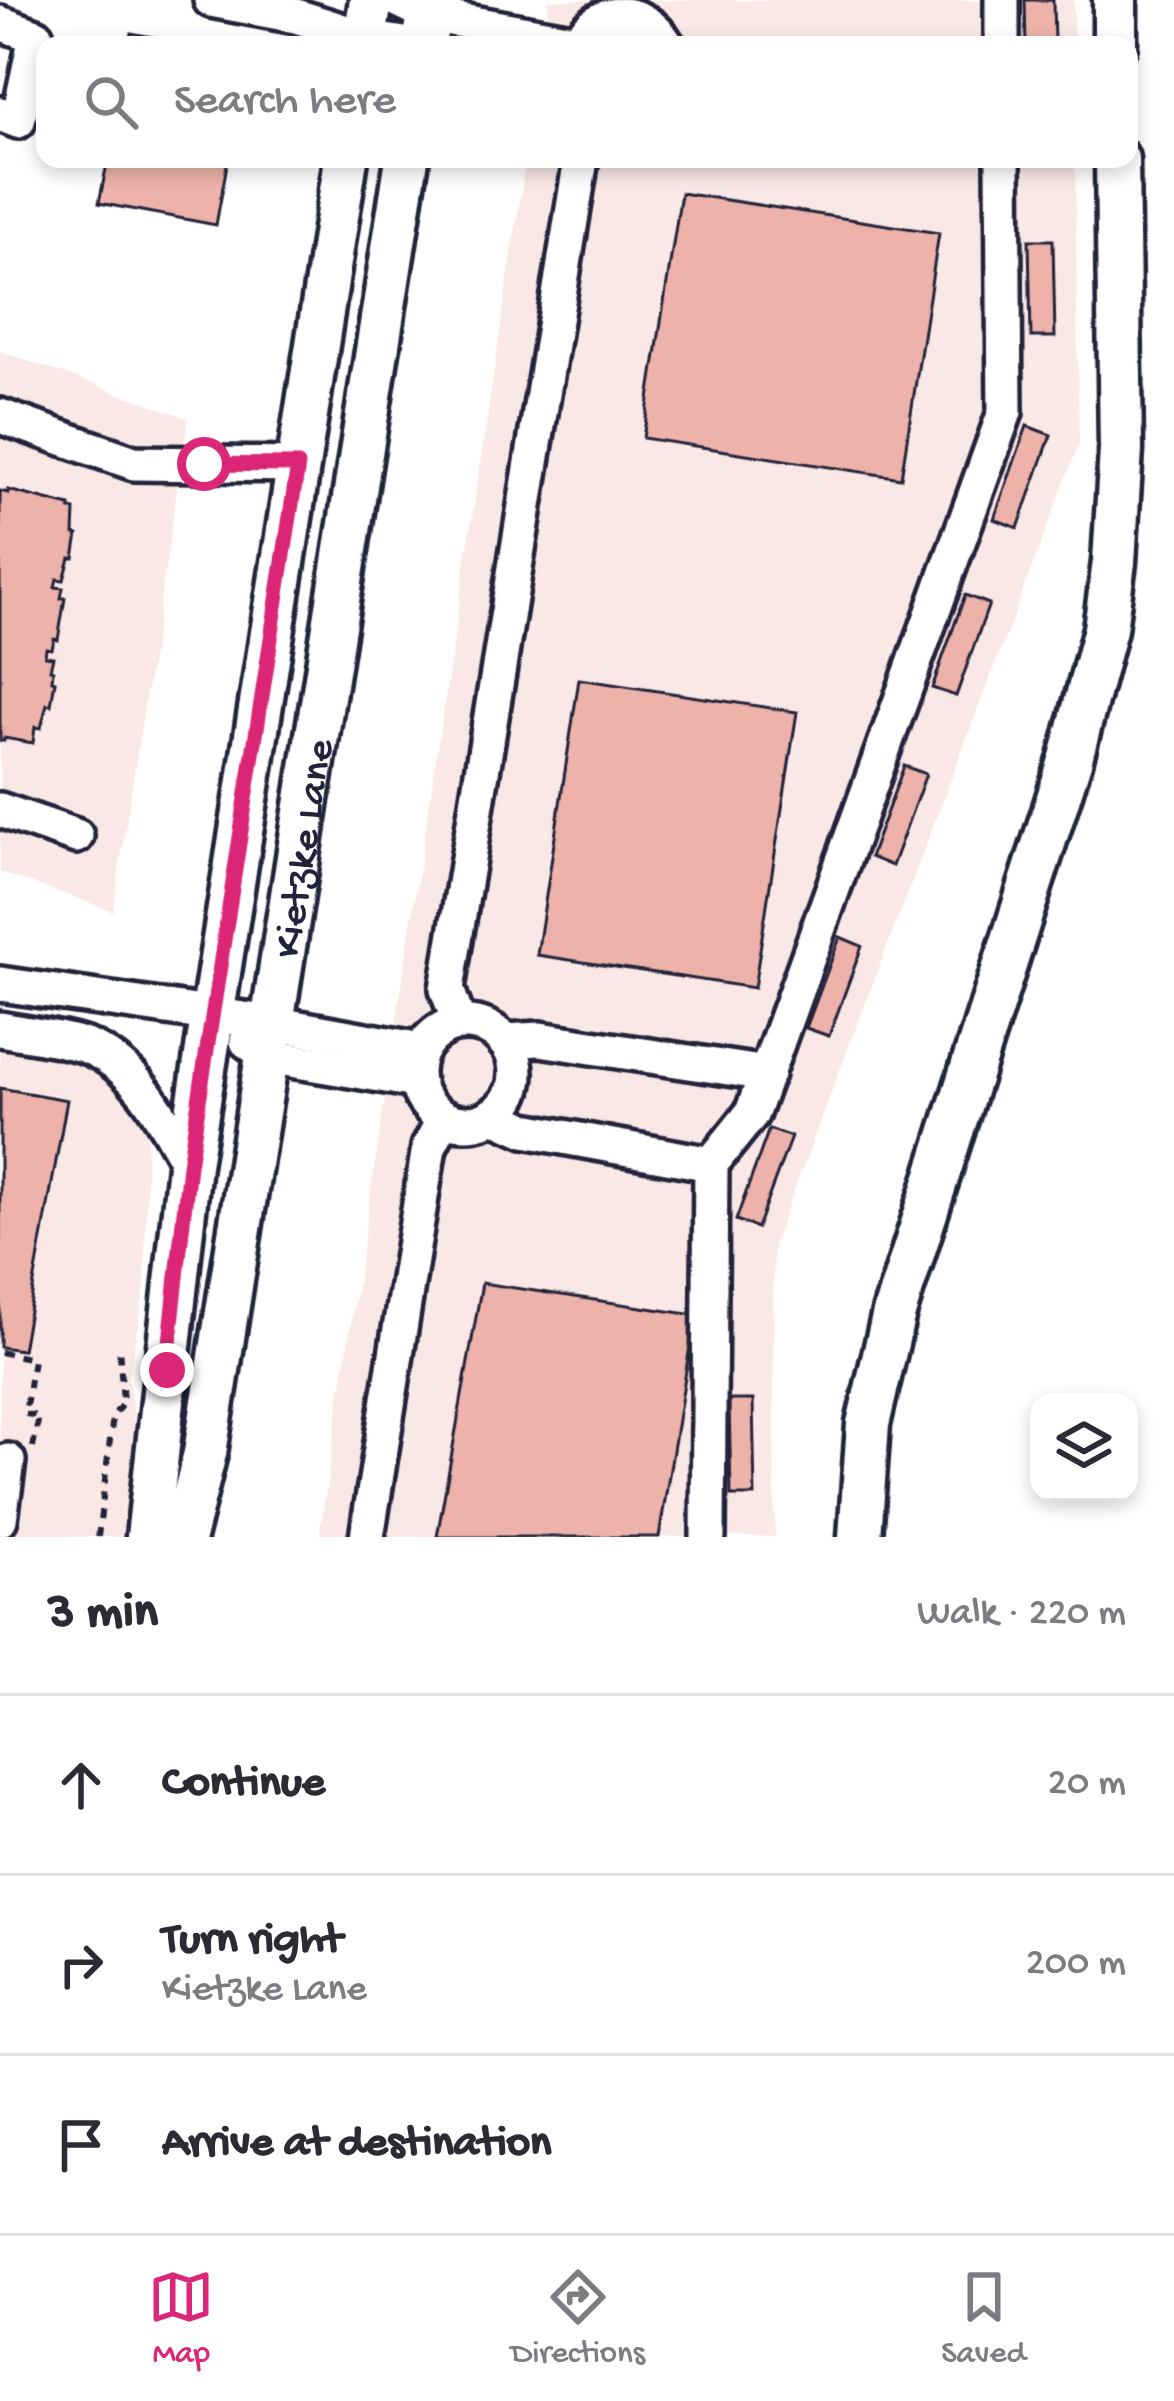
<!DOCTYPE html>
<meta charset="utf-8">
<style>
:root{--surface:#fff;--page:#f2f2f3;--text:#2b2b33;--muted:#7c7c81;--line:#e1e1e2;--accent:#db2777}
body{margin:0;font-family:"Gochi Hand",sans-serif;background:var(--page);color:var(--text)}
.controls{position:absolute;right:36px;bottom:36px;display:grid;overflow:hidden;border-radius:24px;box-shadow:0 6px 18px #0003}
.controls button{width:108px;height:108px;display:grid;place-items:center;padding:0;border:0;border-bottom:3px solid var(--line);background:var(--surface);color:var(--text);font:60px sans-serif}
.stop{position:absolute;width:36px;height:36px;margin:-27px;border:9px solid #db2777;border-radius:50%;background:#fff}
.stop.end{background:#db2777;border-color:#fff;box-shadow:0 3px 12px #0008}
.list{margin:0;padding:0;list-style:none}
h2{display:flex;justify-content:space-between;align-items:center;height:156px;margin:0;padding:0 48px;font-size:51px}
h2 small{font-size:39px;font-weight:400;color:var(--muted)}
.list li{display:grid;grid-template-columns:78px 1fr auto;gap:36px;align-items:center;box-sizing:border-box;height:180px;padding:0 48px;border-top:3px solid var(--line)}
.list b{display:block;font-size:45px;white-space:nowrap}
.list p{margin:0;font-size:39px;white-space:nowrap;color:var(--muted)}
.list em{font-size:39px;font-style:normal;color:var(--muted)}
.icon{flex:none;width:66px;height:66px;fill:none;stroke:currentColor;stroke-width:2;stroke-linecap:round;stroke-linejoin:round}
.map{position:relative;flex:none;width:1174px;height:1537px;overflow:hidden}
.search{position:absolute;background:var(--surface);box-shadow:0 6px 18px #0003;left:36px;right:36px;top:36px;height:132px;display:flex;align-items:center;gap:30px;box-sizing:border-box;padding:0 42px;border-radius:24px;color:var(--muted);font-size:45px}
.sheet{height:696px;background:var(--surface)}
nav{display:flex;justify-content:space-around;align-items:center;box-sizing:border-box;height:168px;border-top:3px solid var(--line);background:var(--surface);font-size:33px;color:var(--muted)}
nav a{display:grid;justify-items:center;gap:6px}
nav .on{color:var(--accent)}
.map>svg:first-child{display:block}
.built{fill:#fae8e6}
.building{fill:#edb3aa;stroke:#22223b;stroke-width:3}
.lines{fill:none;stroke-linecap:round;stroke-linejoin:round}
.minor-casing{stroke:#22223b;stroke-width:42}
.major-casing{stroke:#22223b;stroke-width:51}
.path{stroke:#22223b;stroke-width:6;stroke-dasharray:9 9;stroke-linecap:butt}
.minor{stroke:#fff;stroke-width:33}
.major{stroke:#fff;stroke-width:42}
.route{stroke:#db2777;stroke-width:15}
.labels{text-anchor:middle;stroke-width:10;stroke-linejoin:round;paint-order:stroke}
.street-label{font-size:42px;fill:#22223b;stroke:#fff}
</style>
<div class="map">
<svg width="1174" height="1537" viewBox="0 0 1174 1537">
<rect width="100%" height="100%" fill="#fff"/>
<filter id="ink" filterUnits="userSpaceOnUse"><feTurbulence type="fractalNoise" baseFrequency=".00833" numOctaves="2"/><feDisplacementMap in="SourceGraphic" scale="24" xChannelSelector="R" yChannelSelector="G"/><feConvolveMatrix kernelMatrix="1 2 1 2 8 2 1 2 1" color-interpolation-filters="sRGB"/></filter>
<g filter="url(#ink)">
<g class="built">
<polygon points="549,0 1073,0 1074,45 543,45"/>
<polygon points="526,159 1075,159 1079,444 773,1245 775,1537 319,1537"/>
<polygon points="0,351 188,418 113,911 0,872"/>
<polygon points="0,1041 87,1061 147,1122 145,1286 128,1380 141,1454 131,1537 0,1537"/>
</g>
<g class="building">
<polygon points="1025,0 1053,0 1054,45 1026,45"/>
<polygon points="131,33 195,45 129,45"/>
<polygon points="108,159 228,159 216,225 99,203"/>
<polygon points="681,193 939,233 901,478 643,438"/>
<polygon points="1029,240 1053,240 1055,337 1031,337"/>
<polygon points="1027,426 1051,435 1018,528 994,519"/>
<polygon points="8,490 70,506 70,509 75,510 74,534 78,535 74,558 70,558 64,580 57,579 55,587 63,588 61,598 65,598 58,640 54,639 52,649 46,648 45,656 53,657 50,669 53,670 52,680 55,681 51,705 47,704 41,728 35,727 33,743 4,738 4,741 0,741 0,491 8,493"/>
<polygon points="965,595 989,604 956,696 932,688"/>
<polygon points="579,679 797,712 754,988 537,955"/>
<polygon points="904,766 926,774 892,866 870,857"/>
<polygon points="840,937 862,946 829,1036 806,1028"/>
<polygon points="0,1088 67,1100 22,1350 0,1347"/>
<polygon points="769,1129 791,1137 757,1228 736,1220"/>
<polygon points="482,1283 695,1315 659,1537 437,1537"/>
<polygon points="729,1400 753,1400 755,1496 731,1496"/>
</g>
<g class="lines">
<defs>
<g id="minor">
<polyline points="211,0 296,16 365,38 411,45"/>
<polyline points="398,0 429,15 577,42"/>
<polyline points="1002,0 1002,45"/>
<polyline points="0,23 36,36 18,121 0,114"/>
<path d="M576,45C599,4 643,6 667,45"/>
<polyline points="0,416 134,463 299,465"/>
<polyline points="0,810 76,836"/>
<polyline points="0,984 272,1023 421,1050"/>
<polyline points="459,1023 447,989 581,159"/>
<circle cx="466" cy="1073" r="50"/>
<path d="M0,1029C25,1034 72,1039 93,1049C141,1072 164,1121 189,1165"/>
<polyline points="247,1041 267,1056 416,1081"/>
<polyline points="504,1041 540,1039 767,1074"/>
<polyline points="492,1115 525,1130 711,1164"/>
<polyline points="0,1519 8,1461"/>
<polyline points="367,1537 429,1147 444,1118"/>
<polyline points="708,1537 711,1164 752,1113 1005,412 1003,159"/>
</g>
<g id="major">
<polyline points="1115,0 1115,45"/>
<polyline points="364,45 371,0"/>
<polyline points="424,45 431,0"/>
<polyline points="148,1537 189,1165 346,159"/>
<path id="s1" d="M184,1537L205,1453L407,159"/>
<polyline points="860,1537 868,1424 894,1313 1071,758 1105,629 1114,562 1121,450 1117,159"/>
</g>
</defs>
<use href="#minor" class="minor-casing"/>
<use href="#major" class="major-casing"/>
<g class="path">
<polyline points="0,1352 33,1359 25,1414 39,1416 33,1447"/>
<polyline points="98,1537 113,1416 123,1403 119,1345"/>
</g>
<use href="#minor" class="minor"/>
<use href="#major" class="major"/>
</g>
</g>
<g class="lines" filter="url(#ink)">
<polyline class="route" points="167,1370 189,1165 298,465 204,464"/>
</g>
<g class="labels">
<g class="street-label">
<text dy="15" stroke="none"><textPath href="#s1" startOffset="699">Kietzke Lane</textPath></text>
</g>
</g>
</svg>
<div class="controls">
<button><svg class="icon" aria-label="layers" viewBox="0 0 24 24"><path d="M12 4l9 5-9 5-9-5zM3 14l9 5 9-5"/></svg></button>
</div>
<div class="stop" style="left:204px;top:464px"></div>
<div class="stop end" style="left:167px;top:1370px"></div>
<div class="search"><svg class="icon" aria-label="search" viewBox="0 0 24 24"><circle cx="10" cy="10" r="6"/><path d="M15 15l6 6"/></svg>Search here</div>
</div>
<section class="sheet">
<h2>3 min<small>Walk · 220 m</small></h2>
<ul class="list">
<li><svg class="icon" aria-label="ahead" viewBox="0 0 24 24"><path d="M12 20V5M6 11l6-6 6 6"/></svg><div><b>Continue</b></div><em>20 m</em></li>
<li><svg class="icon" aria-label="right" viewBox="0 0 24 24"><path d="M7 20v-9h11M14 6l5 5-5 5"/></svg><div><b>Turn right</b><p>Kietzke Lane</p></div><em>200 m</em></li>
<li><svg class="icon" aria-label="arrive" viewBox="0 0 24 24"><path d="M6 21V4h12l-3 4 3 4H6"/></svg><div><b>Arrive at destination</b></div></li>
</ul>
</section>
<nav>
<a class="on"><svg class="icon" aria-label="map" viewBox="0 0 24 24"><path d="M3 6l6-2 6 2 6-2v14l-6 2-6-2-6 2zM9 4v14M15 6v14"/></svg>Map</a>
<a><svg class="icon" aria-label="directions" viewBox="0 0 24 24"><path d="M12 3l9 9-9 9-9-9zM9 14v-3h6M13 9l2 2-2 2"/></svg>Directions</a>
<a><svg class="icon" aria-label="saved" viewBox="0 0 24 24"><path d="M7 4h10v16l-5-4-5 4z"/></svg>Saved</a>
</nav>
